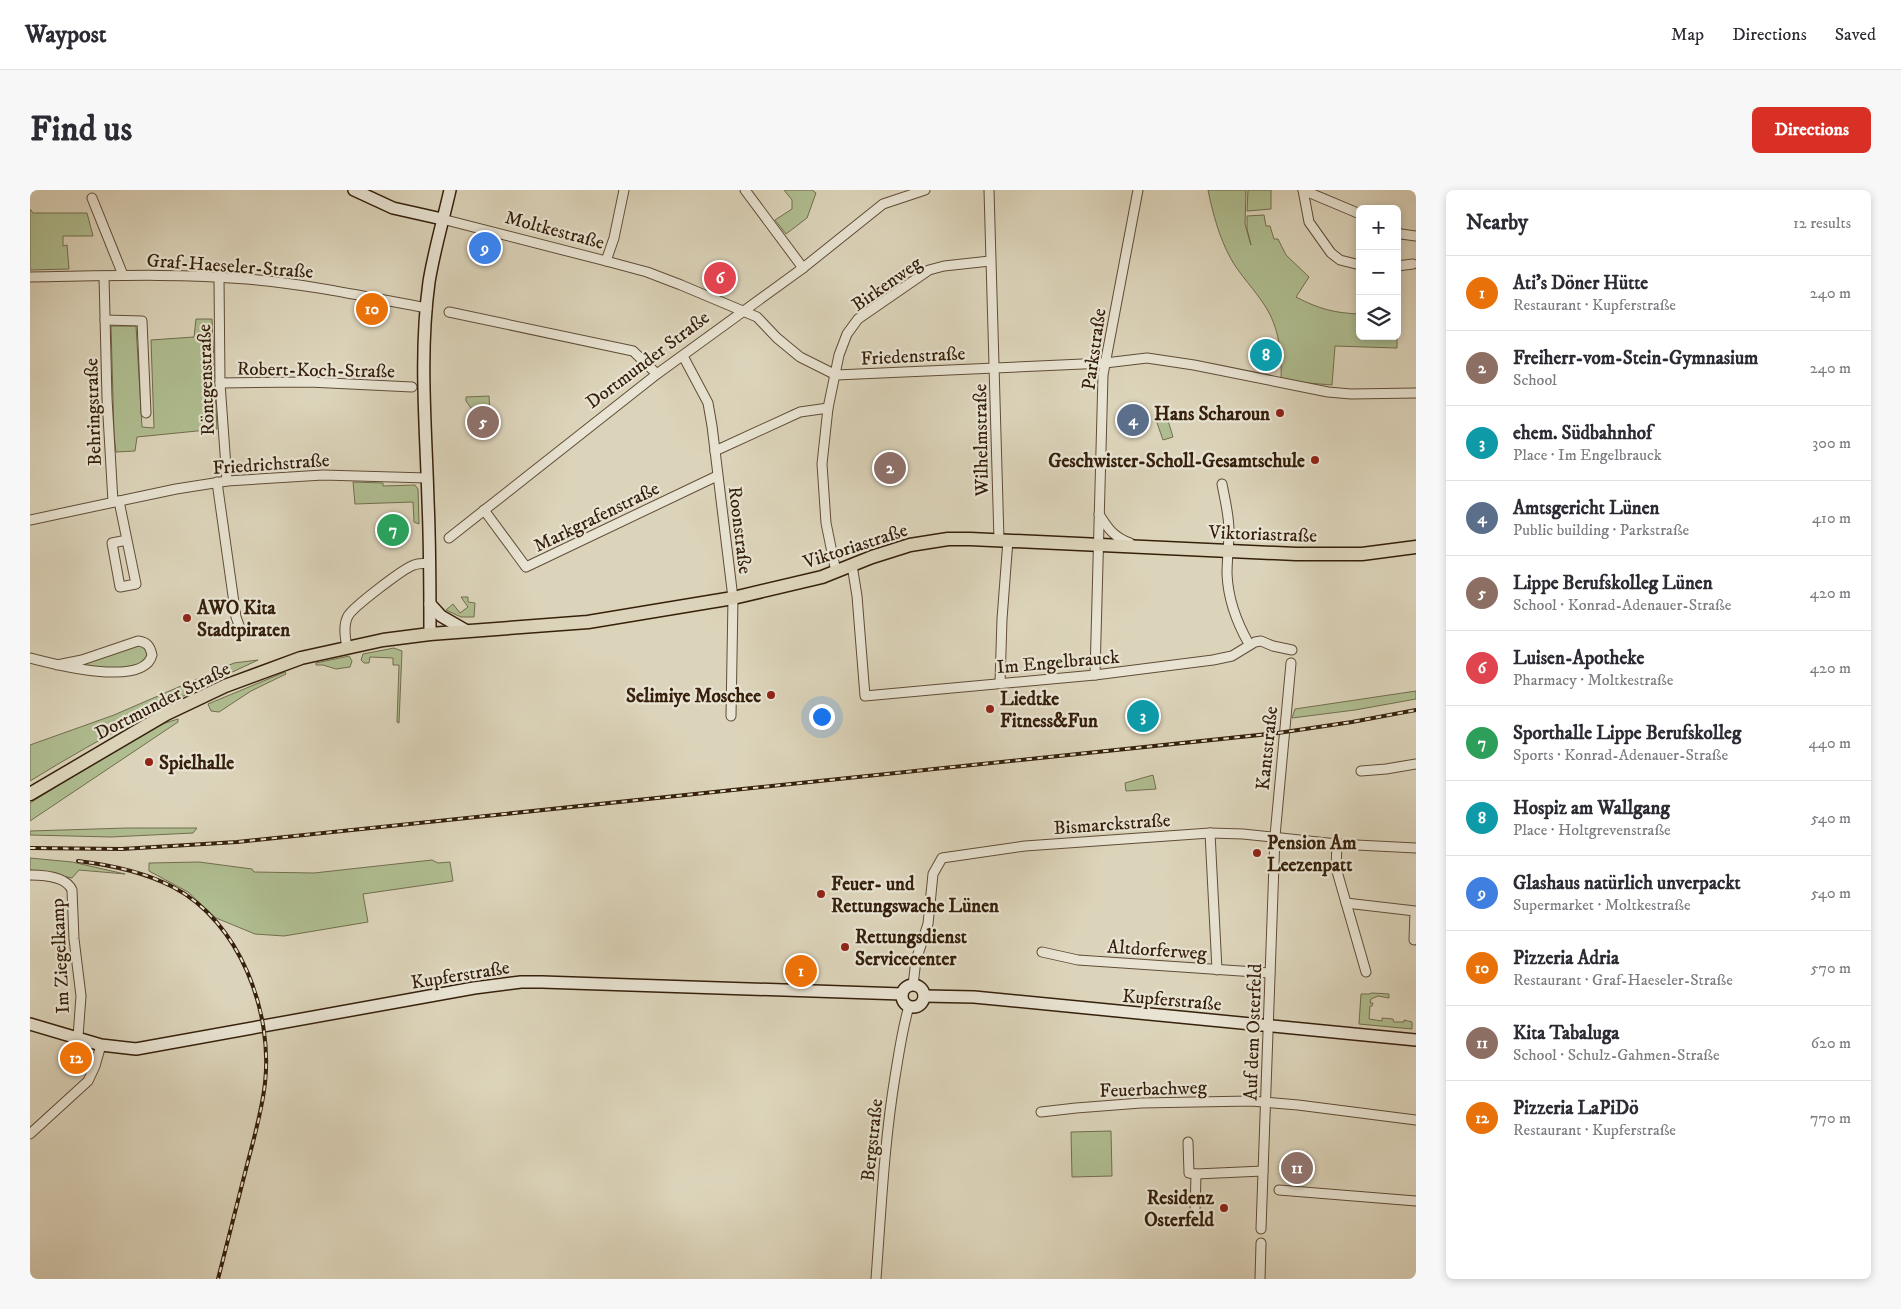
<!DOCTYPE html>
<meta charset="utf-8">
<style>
:root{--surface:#fff;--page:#f7f7f7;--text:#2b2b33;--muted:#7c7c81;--line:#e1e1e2;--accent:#d93025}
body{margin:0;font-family:"IM FELL DW Pica",serif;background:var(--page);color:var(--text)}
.controls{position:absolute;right:15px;top:15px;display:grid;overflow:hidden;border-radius:8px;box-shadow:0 2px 8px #0003}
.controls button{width:45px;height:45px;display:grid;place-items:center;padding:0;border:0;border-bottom:1px solid var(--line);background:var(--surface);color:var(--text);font:25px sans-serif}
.you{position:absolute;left:791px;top:526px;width:18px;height:18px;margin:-12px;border:4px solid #fff;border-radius:50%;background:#1a73e8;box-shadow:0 0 0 8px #1a73e833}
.badge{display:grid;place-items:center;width:32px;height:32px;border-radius:50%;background:var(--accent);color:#fff;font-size:16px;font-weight:700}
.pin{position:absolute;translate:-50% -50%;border:2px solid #fff;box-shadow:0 1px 5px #0006}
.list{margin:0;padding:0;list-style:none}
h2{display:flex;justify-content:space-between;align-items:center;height:65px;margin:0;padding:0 20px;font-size:21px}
h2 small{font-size:16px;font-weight:400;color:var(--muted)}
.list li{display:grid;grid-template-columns:32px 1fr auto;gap:15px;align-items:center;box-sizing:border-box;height:75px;padding:0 20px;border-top:1px solid var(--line)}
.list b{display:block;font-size:19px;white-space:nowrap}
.list p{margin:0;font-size:16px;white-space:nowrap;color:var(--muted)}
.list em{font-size:16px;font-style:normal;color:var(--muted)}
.icon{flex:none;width:28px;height:28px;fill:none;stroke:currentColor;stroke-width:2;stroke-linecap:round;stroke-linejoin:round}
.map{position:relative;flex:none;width:1386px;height:1089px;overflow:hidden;border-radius:8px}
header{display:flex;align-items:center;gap:30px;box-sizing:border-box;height:70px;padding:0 25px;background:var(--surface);border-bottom:1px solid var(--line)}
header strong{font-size:24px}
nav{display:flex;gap:28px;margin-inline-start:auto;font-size:18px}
.intro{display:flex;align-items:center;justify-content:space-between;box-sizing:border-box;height:120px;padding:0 30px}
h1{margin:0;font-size:35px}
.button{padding:12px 22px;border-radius:8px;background:var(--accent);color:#fff;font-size:18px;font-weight:700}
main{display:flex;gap:30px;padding:0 30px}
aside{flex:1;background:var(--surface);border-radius:8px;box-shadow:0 2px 8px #0003}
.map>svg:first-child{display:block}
.green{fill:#afbd90;stroke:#726e4e}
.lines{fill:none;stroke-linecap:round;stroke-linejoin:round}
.street-casing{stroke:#604d37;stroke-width:11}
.secondary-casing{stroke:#36200b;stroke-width:14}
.primary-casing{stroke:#36200b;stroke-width:15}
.street{stroke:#e8e3d2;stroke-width:9}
.secondary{stroke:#e8e3d2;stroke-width:11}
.primary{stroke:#dcd4ba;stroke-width:12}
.rail-casing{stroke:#36200b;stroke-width:4}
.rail{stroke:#e8e3d2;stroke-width:2;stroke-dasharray:5.5;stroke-linecap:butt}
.poi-dot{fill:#8f2418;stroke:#e8e3d2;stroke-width:2}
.labels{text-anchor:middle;stroke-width:4.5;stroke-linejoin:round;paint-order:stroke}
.street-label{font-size:19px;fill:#36200b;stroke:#e8e3d2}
.poi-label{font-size:19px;font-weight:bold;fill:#36200b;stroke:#e8e3d2;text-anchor:start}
</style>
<header>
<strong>Waypost</strong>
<nav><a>Map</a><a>Directions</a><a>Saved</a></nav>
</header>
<div class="intro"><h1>Find us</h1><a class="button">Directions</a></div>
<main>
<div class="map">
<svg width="1386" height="1089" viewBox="0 0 1386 1089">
<rect width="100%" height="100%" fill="#dcd4ba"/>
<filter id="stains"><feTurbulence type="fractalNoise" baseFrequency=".004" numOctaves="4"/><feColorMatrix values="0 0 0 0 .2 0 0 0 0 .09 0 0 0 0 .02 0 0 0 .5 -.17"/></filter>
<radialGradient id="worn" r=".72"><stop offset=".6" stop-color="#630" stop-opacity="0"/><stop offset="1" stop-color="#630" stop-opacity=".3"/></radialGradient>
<g class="green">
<polygon points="754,0 782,0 786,3 777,28 756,44 745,30 762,19 762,10"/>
<path d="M1178,0H1216L1215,34L1221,55L1217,39V26L1234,25L1236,36H1240L1244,49H1248L1256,65L1279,87L1266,107C1289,119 1304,123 1330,124V146H1367V158L1305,156L1302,195L1265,192L1251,189C1252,164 1249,137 1235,116C1225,100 1210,85 1201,69C1189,47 1183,24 1178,0Z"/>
<polygon points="1218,0 1241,0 1241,19 1217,21"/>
<polygon points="0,19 3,23 57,23 63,46 33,46 33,56 37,55 39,79 0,80"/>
<polygon points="166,129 182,129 187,239 107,247 105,261 86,262 84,244 81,136 106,136 112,237 124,238 121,150 164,147"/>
<polygon points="459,206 460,224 446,225 436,211 436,207"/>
<polygon points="1136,224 1143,247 1133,250 1125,227"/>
<polygon points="323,292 353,293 353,296 385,295 388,299 389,334 384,332 383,312 325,314"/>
<polygon points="431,407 438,407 438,412 445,413 444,427 431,427 416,420 423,414 430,423 438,417"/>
<polygon points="109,453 119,462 110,476 73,479 42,474"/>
<polygon points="364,458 372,461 369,533 367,532 369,475 363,475 363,468 340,467 339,473 334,473 331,470 333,464"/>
<polygon points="319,466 322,471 320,477 306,479 293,475 286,475 286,473"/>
<path d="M228,470C150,506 73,546 0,591V555L84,525L204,473Z"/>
<polygon points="255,482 256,484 221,501 189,522 181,521 178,514"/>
<polygon points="1386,501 1386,509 1325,520 1262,528 1265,519"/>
<polygon points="148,529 148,532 0,631 0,613 114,543 135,533"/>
<polygon points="1123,585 1126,599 1096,601 1095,593"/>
<polygon points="97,638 167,638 163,643 81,647 0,645 0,641"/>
<polygon points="0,668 42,672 95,684 49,680 42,688 0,680"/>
<polygon points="402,670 408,673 420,672 423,691 333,704 338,732 254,746 225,744 186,728 158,702 119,681 119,673 169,672 222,679 224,682 284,683"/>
<polygon points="1342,803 1359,804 1359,808 1348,806 1341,809 1340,813 1343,813 1342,816 1340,816 1339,829 1352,831 1352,828 1363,829 1364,832 1374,832 1374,830 1382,832 1382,839 1329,834 1331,804 1339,804"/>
<polygon points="1081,941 1082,986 1042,987 1041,942"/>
</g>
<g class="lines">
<defs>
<g id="street">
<polyline points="715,0 773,78"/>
<polyline points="959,0 969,350"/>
<polyline points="1273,0 1279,32 1301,63 1310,70 1330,75"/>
<polyline points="1273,0 1330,24"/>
<polyline points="62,8 93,85"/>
<polyline points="412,29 576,71 617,82 651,95 727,127 747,148 770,167 806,185 1075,173 1117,168 1164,175 1298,202 1321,204 1386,203"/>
<polyline points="1367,42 1371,44 1386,46"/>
<polyline points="576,71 584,48 594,0"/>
<polyline points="1367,76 1383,74"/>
<polyline points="74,86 77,208 83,312"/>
<path d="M0,87C72,86 145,83 217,89C278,94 337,107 397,118"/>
<polyline points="189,88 190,193 197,291"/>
<polyline points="419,122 603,161 627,184"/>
<polyline points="75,130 112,131 116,223"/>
<polyline points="653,166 678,213 682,236 703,408 701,526"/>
<polyline points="190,193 279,192 382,197"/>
<polyline points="685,261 770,222 798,218"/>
<polyline points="187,292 206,427 211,441"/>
<path d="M1192,294C1195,310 1199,325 1199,341C1199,355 1197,369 1197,384C1198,408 1207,433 1219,454"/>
<polyline points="89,311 106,394 90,397 82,353 97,350"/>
<polyline points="454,320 496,377 687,286"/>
<path d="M1069,324C1078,339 1084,347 1100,353"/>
<polyline points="0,330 146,299 197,291 293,285 397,288"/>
<polyline points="419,348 627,184 773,78 853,14 895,0"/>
<polyline points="822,375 827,406 835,506 1065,485 1183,470 1202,466 1225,452 1231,451 1243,456 1262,460"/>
<polyline points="806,382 796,333 792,274 798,218 809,165 817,144 828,129 899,80 914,76 960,71"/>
<path d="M317,457C315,447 313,435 318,426C323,417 374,378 384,375C389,373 394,374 399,373"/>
<path d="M0,468C23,474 114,498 122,465C120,456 117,452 108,451L52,470L27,475"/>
<polyline points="1065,485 1073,185 1108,0"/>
<polyline points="970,493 972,429 978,350"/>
<polyline points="1331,581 1356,579 1386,574"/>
<polyline points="1180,643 1187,780"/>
<polyline points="1307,654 1306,678 1336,782"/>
<path d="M0,685C13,685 36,686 42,700L44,749L51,806L48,847"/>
<polyline points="1316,713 1385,721 1384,750"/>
<polyline points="1012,762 1048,770 1240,783"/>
<polyline points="883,795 886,770 898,734 903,684 912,668 995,656 1180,643 1213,644 1307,654 1386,658"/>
<polyline points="1011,922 1046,918 1111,913 1221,911 1268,915 1386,930"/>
<polyline points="0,944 58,891 65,876 71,855"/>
<polyline points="1158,952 1159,983 1166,984 1233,981"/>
<polyline points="1249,1000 1386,1011"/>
<polyline points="1165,1023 1166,984"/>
<polyline points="1231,1039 1245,646 1261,473"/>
<path d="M846,1089C851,1022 854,954 865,887C869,863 872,840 879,816"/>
<polyline points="1230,1089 1231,1053"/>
</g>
<g id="secondary">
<polyline points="324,0 363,18 412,29"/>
<polyline points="400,414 411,426 437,441"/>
<path d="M400,444C400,400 400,355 398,311C396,238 389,165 399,92C404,61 413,31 420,0"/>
<circle cx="883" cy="806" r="11"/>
<polyline points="894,806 944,807 1386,850"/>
<polyline points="0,834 71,855 106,859 444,798 491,792 512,792 872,804"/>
</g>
<polyline id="primary" points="0,604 136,524 195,496 271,468 353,450 400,444 558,432 703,408 792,387 842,367 880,355 918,349 940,349 1266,364 1332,364 1386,357"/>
</defs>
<use href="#street" class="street-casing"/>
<use href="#secondary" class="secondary-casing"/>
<use href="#primary" class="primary-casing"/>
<use href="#street" class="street"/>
<use href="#secondary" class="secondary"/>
<use href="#primary" class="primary"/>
<defs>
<g id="rail">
<polyline points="0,658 92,659 207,652 1248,543 1322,532 1386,520"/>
<path d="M48,671C81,675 114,682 143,697C210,732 243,822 235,893C232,921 224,948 217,975C207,1013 198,1051 188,1089"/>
</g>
</defs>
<use href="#rail" class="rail-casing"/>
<use href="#rail" class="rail"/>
</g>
<g class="poi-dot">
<circle cx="1250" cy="223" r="5"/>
<circle cx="1285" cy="270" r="5"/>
<circle cx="157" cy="428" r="5"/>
<circle cx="741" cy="505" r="5"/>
<circle cx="960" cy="519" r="5"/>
<circle cx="119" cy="572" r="5"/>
<circle cx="1227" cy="663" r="5"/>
<circle cx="791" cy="704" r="5"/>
<circle cx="815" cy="757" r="5"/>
<circle cx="1194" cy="1018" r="5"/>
</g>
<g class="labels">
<g class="street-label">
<text transform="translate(525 39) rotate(15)" y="7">Moltkestraße</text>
<text transform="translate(200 75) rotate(4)" y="7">Graf-Haeseler-Straße</text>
<text transform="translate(856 93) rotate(-35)" y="7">Birkenweg</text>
<text transform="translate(1063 159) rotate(-82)" y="7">Parkstraße</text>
<text transform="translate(883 165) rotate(-3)" y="7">Friedenstraße</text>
<text transform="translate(617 169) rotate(-37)" y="7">Dortmunder Straße</text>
<text transform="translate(286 179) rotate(1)" y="7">Robert-Koch-Straße</text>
<text transform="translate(175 190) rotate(-92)" y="7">Röntgenstraße</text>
<text transform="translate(62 222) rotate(-92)" y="7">Behringstraße</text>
<text transform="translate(950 250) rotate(-91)" y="7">Wilhelmstraße</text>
<text transform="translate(241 273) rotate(-4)" y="7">Friedrichstraße</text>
<text transform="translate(566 326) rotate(-26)" y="7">Markgrafenstraße</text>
<text transform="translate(711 340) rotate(83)" y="7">Roonstraße</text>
<text transform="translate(1233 343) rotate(2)" y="7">Viktoriastraße</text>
<text transform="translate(825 355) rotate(-18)" y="7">Viktoriastraße</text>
<text transform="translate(1028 471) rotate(-5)" y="7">Im Engelbrauck</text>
<text transform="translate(132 510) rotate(-27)" y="7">Dortmunder Straße</text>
<text transform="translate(1236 558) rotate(-84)" y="7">Kantstraße</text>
<text transform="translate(1082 633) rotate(-4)" y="7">Bismarckstraße</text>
<text transform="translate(1127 759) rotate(4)" y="7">Altdorferweg</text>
<text transform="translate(29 766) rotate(-93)" y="7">Im Ziegelkamp</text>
<text transform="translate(430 784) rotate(-9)" y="7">Kupferstraße</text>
<text transform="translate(1142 809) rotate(5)" y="7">Kupferstraße</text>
<text transform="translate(1222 842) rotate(-88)" y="7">Auf dem Osterfeld</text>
<text transform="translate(1123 898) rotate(-2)" y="7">Feuerbachweg</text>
<text transform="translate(841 950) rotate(-84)" y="7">Bergstraße</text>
</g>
<g class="poi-label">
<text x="1240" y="230" text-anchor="end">Hans Scharoun</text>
<text x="1275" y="277" text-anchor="end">Geschwister-Scholl-Gesamtschule</text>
<text x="167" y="424">AWO Kita<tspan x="167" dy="22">Stadtpiraten</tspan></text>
<text x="731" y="512" text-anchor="end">Selimiye Moschee</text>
<text x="970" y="515">Liedtke<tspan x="970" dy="22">Fitness&amp;Fun</tspan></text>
<text x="129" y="579">Spielhalle</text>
<text x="1237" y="659">Pension Am<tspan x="1237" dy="22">Leezenpatt</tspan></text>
<text x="801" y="700">Feuer- und<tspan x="801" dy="22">Rettungswache Lünen</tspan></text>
<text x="825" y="753">Rettungsdienst<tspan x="825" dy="22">Servicecenter</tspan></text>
<text x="1184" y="1014" text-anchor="end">Residenz<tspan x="1184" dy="22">Osterfeld</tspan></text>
</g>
</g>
<rect width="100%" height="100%" filter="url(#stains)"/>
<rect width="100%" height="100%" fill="url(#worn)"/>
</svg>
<div class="controls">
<button>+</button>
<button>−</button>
<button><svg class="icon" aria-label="layers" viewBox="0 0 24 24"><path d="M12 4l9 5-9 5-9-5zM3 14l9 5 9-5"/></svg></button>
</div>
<div class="you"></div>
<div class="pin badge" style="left:771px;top:781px;background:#e8710a">1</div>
<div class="pin badge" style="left:860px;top:278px;background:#8d6e63">2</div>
<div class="pin badge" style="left:1113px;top:526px;background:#0f9aa8">3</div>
<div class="pin badge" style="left:1103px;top:230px;background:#5c6f8a">4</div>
<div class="pin badge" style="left:453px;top:232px;background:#8d6e63">5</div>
<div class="pin badge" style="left:690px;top:88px;background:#e0444e">6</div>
<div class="pin badge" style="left:363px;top:340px;background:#2e9e5b">7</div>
<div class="pin badge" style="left:1236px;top:165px;background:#0f9aa8">8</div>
<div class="pin badge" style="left:455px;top:58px;background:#3f7fe0">9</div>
<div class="pin badge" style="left:342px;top:119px;background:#e8710a">10</div>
<div class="pin badge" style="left:1267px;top:978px;background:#8d6e63">11</div>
<div class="pin badge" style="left:46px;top:868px;background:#e8710a">12</div>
</div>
<aside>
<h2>Nearby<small>12 results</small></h2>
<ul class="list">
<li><span class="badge" style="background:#e8710a">1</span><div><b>Ati's Döner Hütte</b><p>Restaurant · Kupferstraße</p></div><em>240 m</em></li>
<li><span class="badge" style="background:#8d6e63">2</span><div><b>Freiherr-vom-Stein-Gymnasium</b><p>School</p></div><em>240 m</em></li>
<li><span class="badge" style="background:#0f9aa8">3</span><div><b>ehem. Südbahnhof</b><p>Place · Im Engelbrauck</p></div><em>300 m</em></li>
<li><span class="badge" style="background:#5c6f8a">4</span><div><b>Amtsgericht Lünen</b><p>Public building · Parkstraße</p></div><em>410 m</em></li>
<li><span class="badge" style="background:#8d6e63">5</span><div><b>Lippe Berufskolleg Lünen</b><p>School · Konrad-Adenauer-Straße</p></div><em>420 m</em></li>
<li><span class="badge" style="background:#e0444e">6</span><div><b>Luisen-Apotheke</b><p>Pharmacy · Moltkestraße</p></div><em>420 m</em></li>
<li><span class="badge" style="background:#2e9e5b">7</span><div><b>Sporthalle Lippe Berufskolleg</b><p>Sports · Konrad-Adenauer-Straße</p></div><em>440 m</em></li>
<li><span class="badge" style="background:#0f9aa8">8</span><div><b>Hospiz am Wallgang</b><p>Place · Holtgrevenstraße</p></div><em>540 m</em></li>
<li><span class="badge" style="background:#3f7fe0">9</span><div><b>Glashaus natürlich unverpackt</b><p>Supermarket · Moltkestraße</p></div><em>540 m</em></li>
<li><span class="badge" style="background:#e8710a">10</span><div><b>Pizzeria Adria</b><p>Restaurant · Graf-Haeseler-Straße</p></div><em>570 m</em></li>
<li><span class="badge" style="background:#8d6e63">11</span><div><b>Kita Tabaluga</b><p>School · Schulz-Gahmen-Straße</p></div><em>620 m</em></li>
<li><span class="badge" style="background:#e8710a">12</span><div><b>Pizzeria LaPiDö</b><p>Restaurant · Kupferstraße</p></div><em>770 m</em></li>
</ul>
</aside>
</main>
